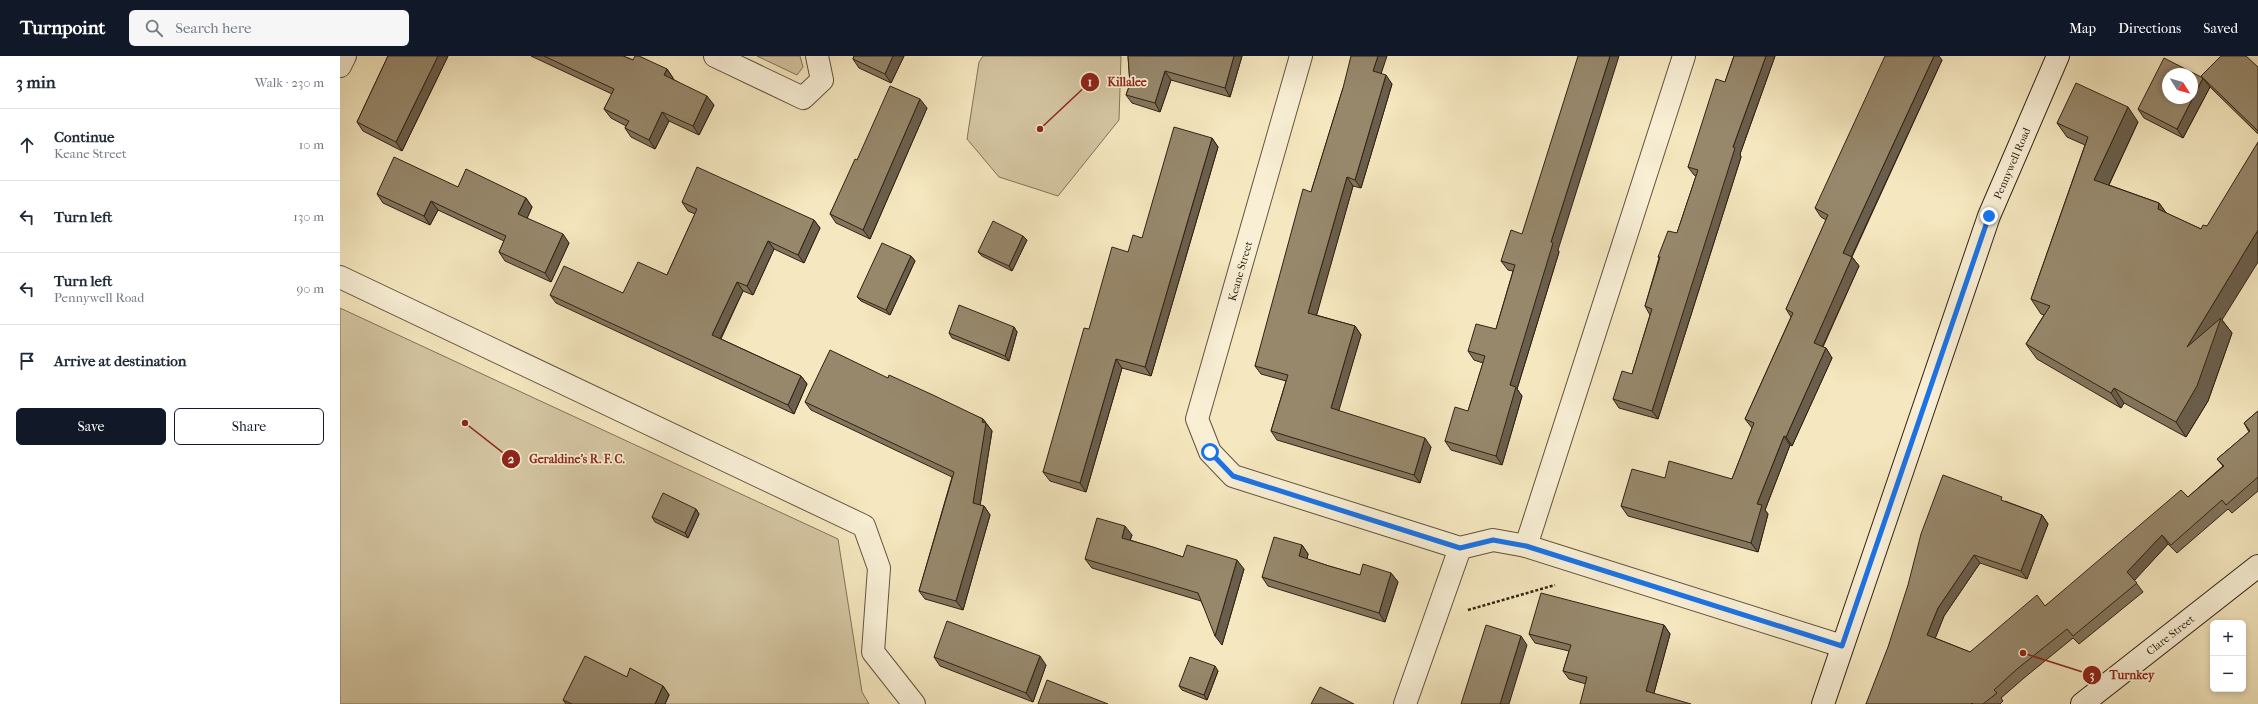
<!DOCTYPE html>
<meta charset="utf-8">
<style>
:root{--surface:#fff;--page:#f6f6f7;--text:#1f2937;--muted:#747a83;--line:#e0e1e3;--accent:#111827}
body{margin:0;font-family:"IM FELL French Canon",serif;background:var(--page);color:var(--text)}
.controls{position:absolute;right:12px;bottom:12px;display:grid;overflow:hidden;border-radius:6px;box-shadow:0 2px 6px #0003}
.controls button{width:36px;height:36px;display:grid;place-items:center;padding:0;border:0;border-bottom:1px solid var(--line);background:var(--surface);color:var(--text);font:20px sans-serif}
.compass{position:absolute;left:1822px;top:12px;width:36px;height:36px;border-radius:50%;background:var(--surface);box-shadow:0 2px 6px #0003;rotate:127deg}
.stop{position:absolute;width:12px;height:12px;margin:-9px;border:3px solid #1a73e8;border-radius:50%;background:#fff}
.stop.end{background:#1a73e8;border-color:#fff;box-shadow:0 1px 4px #0008}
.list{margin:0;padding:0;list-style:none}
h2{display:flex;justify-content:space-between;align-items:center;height:52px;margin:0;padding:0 16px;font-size:17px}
h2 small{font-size:13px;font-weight:400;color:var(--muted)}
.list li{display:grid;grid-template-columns:26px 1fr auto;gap:12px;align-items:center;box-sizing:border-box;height:72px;padding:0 16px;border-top:1px solid var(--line)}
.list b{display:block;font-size:15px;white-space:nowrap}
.list p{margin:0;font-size:13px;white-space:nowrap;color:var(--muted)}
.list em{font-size:13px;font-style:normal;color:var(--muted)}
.actions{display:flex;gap:8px;padding:12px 16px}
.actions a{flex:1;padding:9px 0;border:1px solid var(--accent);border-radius:6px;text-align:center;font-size:14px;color:var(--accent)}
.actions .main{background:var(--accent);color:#fff}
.icon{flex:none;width:22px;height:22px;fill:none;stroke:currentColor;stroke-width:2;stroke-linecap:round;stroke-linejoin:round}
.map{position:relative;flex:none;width:1918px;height:648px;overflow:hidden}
header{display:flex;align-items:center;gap:24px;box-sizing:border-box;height:56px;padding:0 20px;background:var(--accent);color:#fff}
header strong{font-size:19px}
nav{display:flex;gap:22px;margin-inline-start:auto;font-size:14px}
.search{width:280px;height:36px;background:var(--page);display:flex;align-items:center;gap:10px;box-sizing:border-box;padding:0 14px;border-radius:6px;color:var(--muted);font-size:15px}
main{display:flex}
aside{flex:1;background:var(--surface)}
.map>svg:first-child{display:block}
.green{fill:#d4c6a2;stroke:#82745a}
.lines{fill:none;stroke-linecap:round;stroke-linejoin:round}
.street-casing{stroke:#62533d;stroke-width:24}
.secondary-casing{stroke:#312212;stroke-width:24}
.path{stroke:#312212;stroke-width:2.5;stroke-dasharray:3 2;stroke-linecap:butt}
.street{stroke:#f8efd5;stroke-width:22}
.secondary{stroke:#f8efd5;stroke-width:22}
.wall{fill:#82755d;stroke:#312212}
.shaded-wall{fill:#6a5f4c;stroke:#312212}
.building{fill:#97886c;stroke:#312212;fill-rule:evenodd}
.route{stroke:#1a73e8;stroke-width:5}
.labels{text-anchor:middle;stroke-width:3.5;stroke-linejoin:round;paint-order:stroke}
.street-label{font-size:11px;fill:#312212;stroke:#f8efd5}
.leader{fill:none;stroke:#8f2418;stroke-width:1.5}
.callout-dot{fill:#8f2418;stroke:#f8efd5;stroke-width:1.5}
.mark-label{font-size:12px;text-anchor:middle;font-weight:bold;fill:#fff}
.callout-label{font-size:12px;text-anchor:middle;font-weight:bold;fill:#8f2418;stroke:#f8efd5;stroke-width:3.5;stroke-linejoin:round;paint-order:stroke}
</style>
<header>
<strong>Turnpoint</strong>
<div class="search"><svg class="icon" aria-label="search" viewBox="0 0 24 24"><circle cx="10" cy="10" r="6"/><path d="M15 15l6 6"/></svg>Search here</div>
<nav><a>Map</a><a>Directions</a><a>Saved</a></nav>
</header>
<main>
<aside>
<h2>3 min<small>Walk · 230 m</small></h2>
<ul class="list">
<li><svg class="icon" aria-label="ahead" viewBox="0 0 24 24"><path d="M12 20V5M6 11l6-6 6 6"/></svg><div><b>Continue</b><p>Keane Street</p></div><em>10 m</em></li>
<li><svg class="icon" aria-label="left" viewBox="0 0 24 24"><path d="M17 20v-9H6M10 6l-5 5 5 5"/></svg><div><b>Turn left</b></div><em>130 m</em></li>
<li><svg class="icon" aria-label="left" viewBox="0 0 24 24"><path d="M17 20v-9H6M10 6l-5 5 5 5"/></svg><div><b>Turn left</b><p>Pennywell Road</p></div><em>90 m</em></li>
<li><svg class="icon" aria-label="arrive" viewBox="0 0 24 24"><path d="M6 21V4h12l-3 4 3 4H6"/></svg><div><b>Arrive at destination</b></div></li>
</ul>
<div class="actions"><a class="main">Save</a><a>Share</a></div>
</aside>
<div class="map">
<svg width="1918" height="648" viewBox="0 0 1918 648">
<rect width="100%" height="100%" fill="#f5e7bf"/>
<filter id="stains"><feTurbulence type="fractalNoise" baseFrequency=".005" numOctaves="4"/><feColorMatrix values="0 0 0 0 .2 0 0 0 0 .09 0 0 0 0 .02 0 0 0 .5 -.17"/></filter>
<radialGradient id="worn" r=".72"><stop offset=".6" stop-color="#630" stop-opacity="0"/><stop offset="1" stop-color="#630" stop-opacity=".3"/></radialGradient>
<g class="green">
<polygon points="417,0 460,0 463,11 457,19"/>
<polygon points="643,0 781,0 779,64 718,140 659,121 627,83 639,6"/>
<polygon points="0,252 498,483 522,636 529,648 0,648"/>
</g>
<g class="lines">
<defs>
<g id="street">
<polyline points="375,0 463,42 482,24 477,0"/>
<polyline points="961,0 857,363 870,396 893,420 1120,492 1153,484 1186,490 1502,590"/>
<polyline points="0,10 5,0"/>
<polyline points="0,221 524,470 539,512 533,596 574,648"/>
<polyline points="1186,490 1344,0"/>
<polyline points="1065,648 1120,492"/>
</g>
<g id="secondary">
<path id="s1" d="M1483,648L1649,160L1718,0"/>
<path id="s2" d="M1742,648L1918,510"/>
</g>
</defs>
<use href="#street" class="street-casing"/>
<use href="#secondary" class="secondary-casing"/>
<polyline class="path" points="1128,554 1215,529"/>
<use href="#street" class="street"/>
<use href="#secondary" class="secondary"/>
</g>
<g class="wall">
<polygon points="48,0 108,0 62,95 23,75 17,66"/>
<polygon points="191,0 283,0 293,4 327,13 333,22 333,23 374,49 359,79 329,65 315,93 291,81 285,72 286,70 271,62 264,53 272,38"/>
<polygon points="514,0 564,0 551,27 519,12 513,3"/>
<polygon points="788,0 902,0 890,41 831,24 820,56 792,47 786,39 790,28"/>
<polygon points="1394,0 1435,0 1400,98 1401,101 1318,363 1279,352 1273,343 1292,318 1310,259 1305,250 1319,202 1318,201 1337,177 1356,120 1354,119 1348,111 1385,26"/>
<polygon points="1602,4 1512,201 1519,210 1483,291 1486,292 1492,302 1452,390 1450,389 1425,454 1428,458 1418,496 1288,460 1281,450 1325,422 1392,423 1412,372 1405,363 1451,261 1446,253 1486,164 1481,161 1475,152"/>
<polygon points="1918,11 1918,78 1869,30 1870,31 1843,82 1804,62 1798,53 1863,22 1861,20"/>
<polygon points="1041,18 1052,28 1021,132 1013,130 976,259 1015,270 1021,279 998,355 1091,391 1080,427 937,384 931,375 946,325 921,318 915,310 971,136 1003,32"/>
<polygon points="587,52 530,183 496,167 490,158 517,104"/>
<polygon points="1798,66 1769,129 1819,147 1826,157 1861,173 1867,170 1882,264 1892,277 1868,345 1846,381 1784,347 1781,352 1697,303 1686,288 1704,259 1701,258 1691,243 1745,89 1727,81 1717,67"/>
<polygon points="872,82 878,91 811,320 782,312 746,436 710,425 703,416 788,196 802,182"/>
<polygon points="118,131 186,142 192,151 187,162 229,187 211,226 165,205 159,196 164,185 98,154 90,169 43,147 37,138"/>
<polygon points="342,146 474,164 480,172 464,207 434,193 413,239 403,235 381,283 461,320 467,328 454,358 216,247 210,239 283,237 327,219 355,158 348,155"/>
<polygon points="687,184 672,215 642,200 638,196"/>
<polygon points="1218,194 1219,196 1177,333 1182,340 1162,409 1111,394 1105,385 1128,355 1143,307 1134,304 1128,295 1156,273 1173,215 1168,214 1161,205"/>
<polygon points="571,200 575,205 550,259 521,245 517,241"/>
<polygon points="674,271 677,276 669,305 612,282 609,277"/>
<polygon points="548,322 643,363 652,375 640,449 644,450 650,459 623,554 585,543 579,535 612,421 471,354 465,346"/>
<polygon points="1918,355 1918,435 1892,457 1888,453 1837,497 1828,488 1794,524 1803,536 1739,588 1733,582 1684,622 1661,642 1663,645 1660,648 1526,648 1665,445 1702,459 1708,468 1687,523 1640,507 1604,560 1595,582 1630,596 1705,550 1848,441 1883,410 1877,403 1909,376 1904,367"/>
<polygon points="356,453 359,458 348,482 315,466 312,461"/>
<polygon points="792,479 790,484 843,501 904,513 882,589 861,545 752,512 745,503"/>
<polygon points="962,489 968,498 967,503 989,510 1020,519 1051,517 1058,526 1045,566 928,530 922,521"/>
<polygon points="1324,569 1330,578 1314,637 1246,628 1229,623 1223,615 1229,595 1195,587 1189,578"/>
<polygon points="594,601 706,609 693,646 600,610"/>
<polygon points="878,615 867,644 842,634 839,630"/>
<polygon points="287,621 323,630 329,639 325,648 226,648 223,644"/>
</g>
<g class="shaded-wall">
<polygon points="98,0 108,0 62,95 56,86"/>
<polygon points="553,0 564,0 551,27 545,18"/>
<polygon points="894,0 902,0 890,41 885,32"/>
<polygon points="1038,0 1047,0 1039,24 1033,15"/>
<polygon points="1270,0 1279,0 1218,194 1219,196 1177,333 1182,340 1162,409 1156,400 1170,329 1211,186"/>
<polygon points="1426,0 1435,0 1400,98 1401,101 1318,363 1312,355 1393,91"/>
<polygon points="1594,0 1599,0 1602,4 1509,206 1503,197"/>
<polygon points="327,13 333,22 330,28 324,19"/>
<polygon points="825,15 831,24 820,56 815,47"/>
<polygon points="1046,19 1052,28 1021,132 1015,124"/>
<polygon points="1863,22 1870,31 1843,82 1837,73"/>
<polygon points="367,40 374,49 359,79 353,70"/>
<polygon points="580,43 587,52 530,183 523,174"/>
<polygon points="1788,51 1798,66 1764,139 1754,124"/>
<polygon points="322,56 329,65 315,93 309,84"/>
<polygon points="872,82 878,91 811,320 805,311"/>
<polygon points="1007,121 1013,130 975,265 968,257"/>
<polygon points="186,142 192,151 185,167 178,158"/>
<polygon points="91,145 98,154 90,169 84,160"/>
<polygon points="1819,147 1830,162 1818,153"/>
<polygon points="474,164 480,172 464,207 458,199"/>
<polygon points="1918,174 1918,206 1882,264 1892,277 1868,345 1846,381 1836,366 1847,291"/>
<polygon points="223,178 229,187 211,226 205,217"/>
<polygon points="683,180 687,184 672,215 669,210"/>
<polygon points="428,185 434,193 413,239 407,230"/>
<polygon points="571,200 575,205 550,259 546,254"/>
<polygon points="1512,201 1519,210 1480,296 1474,287"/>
<polygon points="397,226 403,235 378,287 372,279"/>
<polygon points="1015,270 1021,279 997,361 991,352"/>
<polygon points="674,271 677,276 669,305 665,300"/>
<polygon points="1486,292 1492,302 1452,390 1446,381"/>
<polygon points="776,303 782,312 746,436 740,427"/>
<polygon points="461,320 467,328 454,358 448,349"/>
<polygon points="1774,332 1784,347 1781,352 1771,337"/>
<polygon points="643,363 652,375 639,456 633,447 642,366"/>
<polygon points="1444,380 1450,389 1425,454 1428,458 1418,496 1411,487 1417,448"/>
<polygon points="1085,382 1091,391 1080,427 1074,419"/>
<polygon points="644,450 650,459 623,554 616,545"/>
<polygon points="356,453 359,458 348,482 345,477"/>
<polygon points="1702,459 1708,468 1687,523 1681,515"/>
<polygon points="785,470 792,479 788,491 782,482"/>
<polygon points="1822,479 1828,488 1794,525 1787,516"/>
<polygon points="962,489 968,498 966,509 959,500"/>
<polygon points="1634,499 1640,507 1604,560 1593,588 1587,579 1598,552"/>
<polygon points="897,504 904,513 882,589 875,580"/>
<polygon points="1051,517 1058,526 1045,566 1039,557"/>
<polygon points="1324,569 1330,578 1312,644 1306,635"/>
<polygon points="1181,580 1187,589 1169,648 1160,648"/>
<polygon points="700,600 706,609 693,646 686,637"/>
<polygon points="875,610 878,615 867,644 864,639"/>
<polygon points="323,630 329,639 325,648 315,648"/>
</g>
<g class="building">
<polygon points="48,0 98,0 56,86 17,66"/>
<polygon points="204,0 283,0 293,4 295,0 299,0 327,13 324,19 367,40 353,70 322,56 309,84 285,72 289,65 264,53 274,33"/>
<polygon points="514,0 553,0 545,18 513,3"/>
<polygon points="788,0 894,0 885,32 825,15 815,47 786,39 790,28"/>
<polygon points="1011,0 1038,0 1033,15 1046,19 1015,124 1007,121 968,257 1015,270 991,352 1085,382 1074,419 931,375 948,319 915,310 963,133 971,136 1003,32"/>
<polygon points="1238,0 1270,0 1211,186 1213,187 1170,329 1176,331 1156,400 1105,385 1115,351 1128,355 1145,300 1128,295 1136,268 1156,273 1175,209 1161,205 1171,174 1182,178"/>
<polygon points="1394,0 1426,0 1393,91 1395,92 1312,355 1273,343 1282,315 1292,318 1312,253 1305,250 1320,201 1318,201 1328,175 1337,177 1358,114 1348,111 1376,23 1385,26"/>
<polygon points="1545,0 1594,0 1503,197 1512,201 1474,287 1486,292 1446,381 1444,380 1417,448 1422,449 1411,487 1281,450 1292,413 1325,422 1329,405 1392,423 1414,367 1405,363 1453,257 1446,253 1488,159 1475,152"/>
<polygon points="1881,0 1906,0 1918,11 1918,75 1861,20"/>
<path d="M1824,2L1863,22L1837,73L1798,53ZM1828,18H1852V42H1828Z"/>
<polygon points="1736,27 1788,51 1754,124 1819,147 1818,153 1861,173 1863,169 1867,170 1918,86 1918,174 1847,291 1881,262 1857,330 1836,366 1774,332 1771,337 1686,288 1710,250 1691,243 1748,81 1717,67"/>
<polygon points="550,30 580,43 523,174 490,158 515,103 517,104"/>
<polygon points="834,71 872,82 805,311 776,303 740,427 703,416 744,272 749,273 772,191 788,196 793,179 802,182"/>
<polygon points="54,101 118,131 126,113 186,142 178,158 223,178 205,217 159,196 166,180 133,165 91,145 84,160 37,138"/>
<polygon points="357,111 474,164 458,199 428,185 407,230 397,226 372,279 461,320 448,349 210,239 224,210 283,237 298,206 327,219 357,153 342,146"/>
<polygon points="653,165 683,180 669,210 638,196"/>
<polygon points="542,187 571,200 546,254 517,241"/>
<polygon points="619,249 674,271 665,300 609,277"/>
<polygon points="490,294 548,322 549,319 593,339 643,363 642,366 646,367 633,447 644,450 616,545 579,535 614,416 465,346"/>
<polygon points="1918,355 1918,421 1886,449 1882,444 1831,489 1822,479 1787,516 1797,527 1733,580 1727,573 1677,613 1654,634 1657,637 1643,648 1633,648 1632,647 1631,648 1526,648 1548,591 1568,529 1581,478 1603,419 1662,441 1661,444 1702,459 1681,515 1634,499 1598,552 1587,579 1630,596 1697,539 1705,550 1841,434 1848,441 1884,410 1877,403 1910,375 1904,367"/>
<polygon points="323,437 356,453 345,477 312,461"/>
<polygon points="757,462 785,470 782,482 813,491 843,501 847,489 897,504 875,580 858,537 745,503"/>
<polygon points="934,481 962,489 959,500 989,510 1020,519 1023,508 1051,517 1039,557 922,521"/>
<polygon points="1201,537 1324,569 1306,635 1351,648 1240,648 1247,621 1223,615 1231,589 1189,578"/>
<polygon points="607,565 700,600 686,637 594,601"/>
<polygon points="1146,569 1181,580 1160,648 1121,648"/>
<polygon points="245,600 287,621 290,612 323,630 315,648 232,648 223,644"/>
<polygon points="850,601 875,610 864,639 839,630"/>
<polygon points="707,624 768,648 698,648"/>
<polygon points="980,631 1014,648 971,648"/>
</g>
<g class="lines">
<polyline class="route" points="870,396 893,420 1120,492 1153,484 1186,490 1502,590 1649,160"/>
</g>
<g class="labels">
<g class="street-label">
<text dy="4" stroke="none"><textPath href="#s1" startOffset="573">Pennywell Road</textPath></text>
<text transform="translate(900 215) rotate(-74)" y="4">Keane Street</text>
<text dy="4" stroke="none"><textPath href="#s2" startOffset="112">Clare Street</textPath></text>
</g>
</g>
<path class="leader" d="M700 73L750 26M125 367L171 403M1683 597L1752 619"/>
<g class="callout-dot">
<circle cx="700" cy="73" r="4"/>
<circle cx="125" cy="367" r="4"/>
<circle cx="1683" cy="597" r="4"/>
<circle cx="750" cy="26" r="10"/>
<circle cx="171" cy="403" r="10"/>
<circle cx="1752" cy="619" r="10"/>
</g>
<g class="mark-label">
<text x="750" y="30">1</text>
<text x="171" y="407">2</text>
<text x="1752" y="623">3</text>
</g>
<g class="callout-label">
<text x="787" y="30">Killalee</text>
<text x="237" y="407">Geraldine's R. F. C.</text>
<text x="1792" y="623">Turnkey</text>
</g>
<rect width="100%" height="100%" filter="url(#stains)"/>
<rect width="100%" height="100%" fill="url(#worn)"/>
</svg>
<div class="controls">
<button>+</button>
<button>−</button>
</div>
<svg class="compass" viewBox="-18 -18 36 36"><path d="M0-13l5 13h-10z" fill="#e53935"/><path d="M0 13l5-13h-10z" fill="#747a83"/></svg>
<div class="stop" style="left:870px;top:396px"></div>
<div class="stop end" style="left:1649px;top:160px"></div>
</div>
</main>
